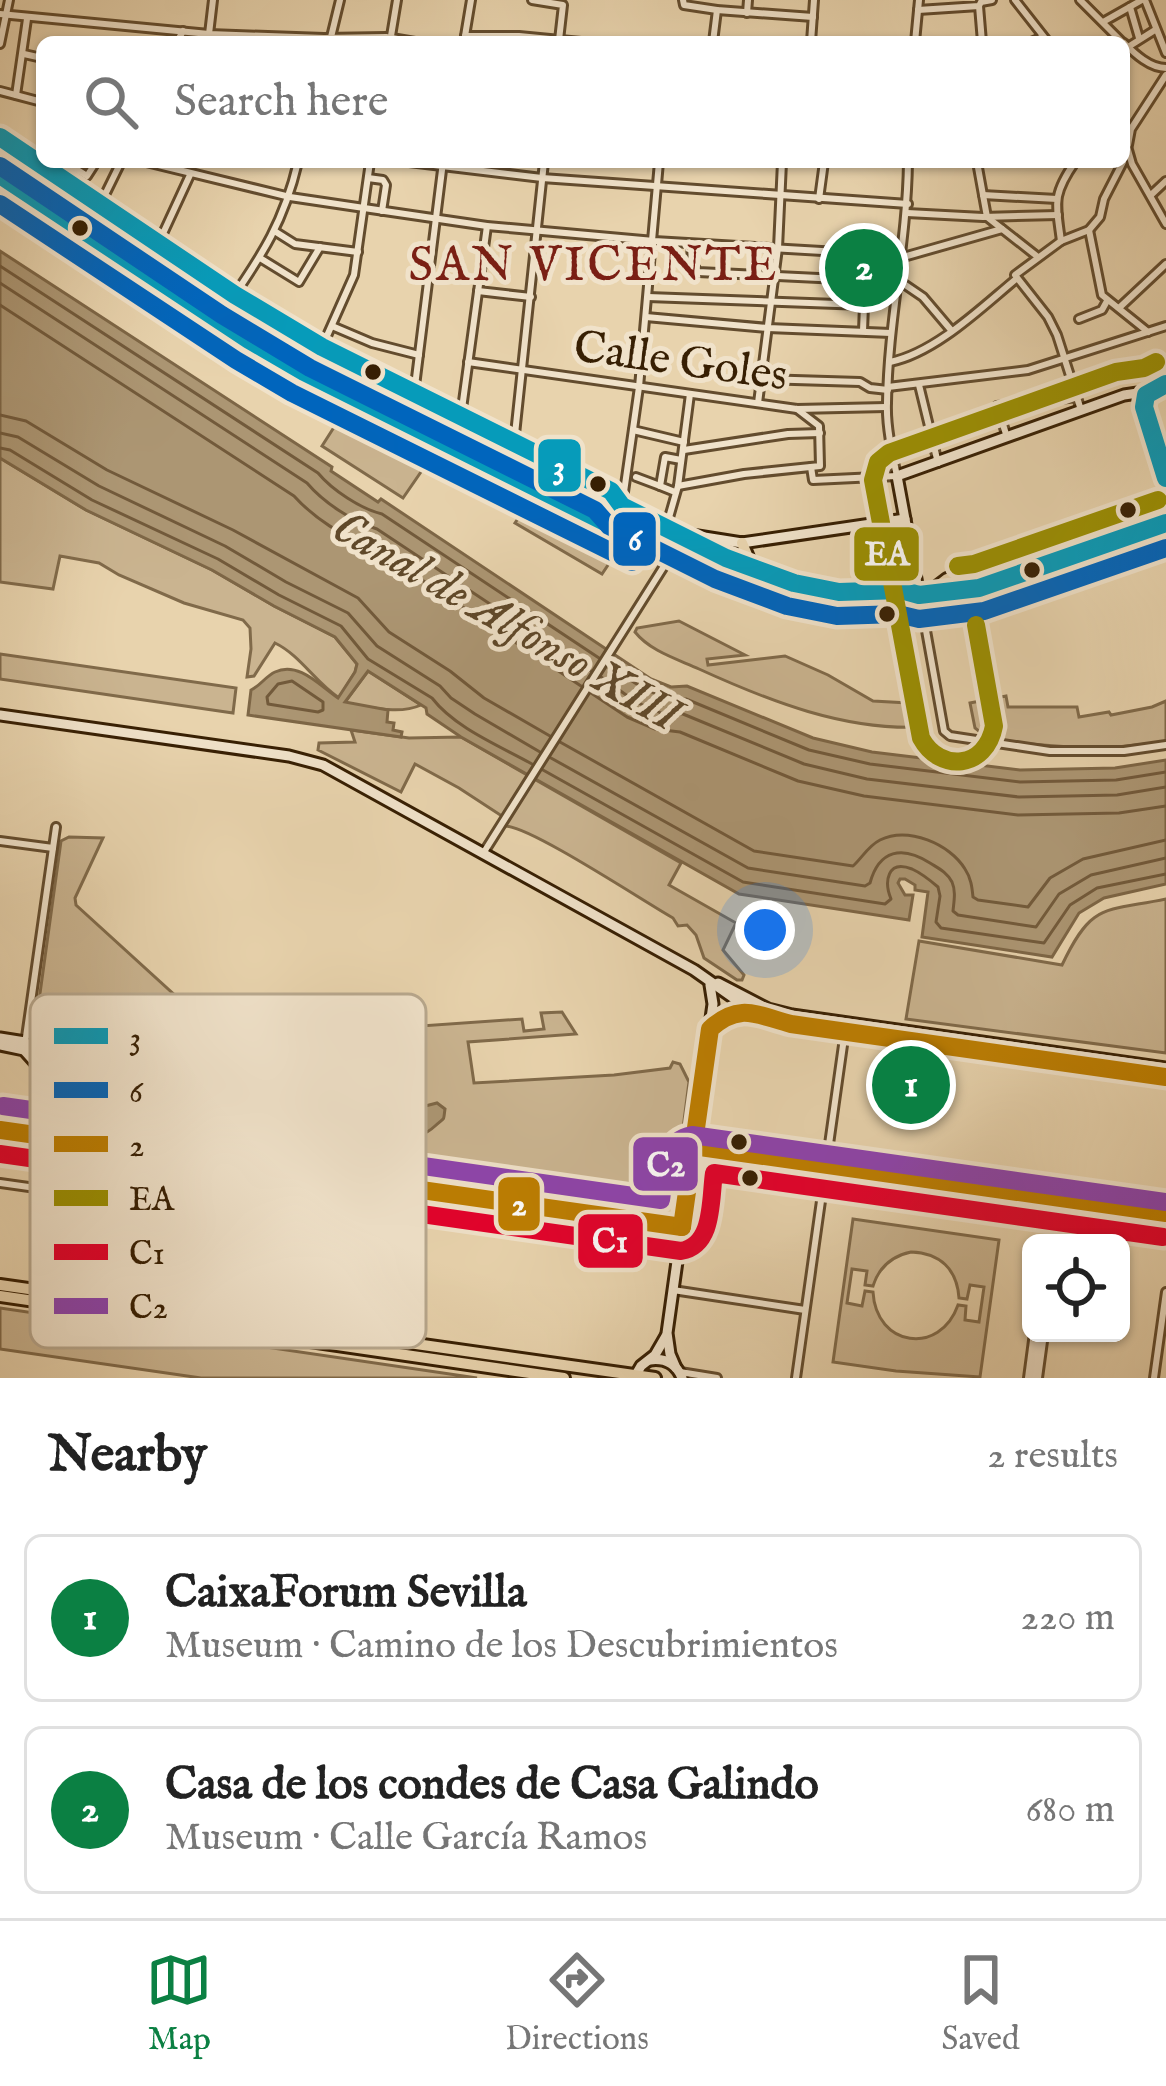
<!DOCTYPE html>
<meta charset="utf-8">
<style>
:root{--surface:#fff;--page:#f2f2f2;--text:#222;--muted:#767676;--line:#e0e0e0;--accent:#0b8043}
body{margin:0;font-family:"IM FELL English",serif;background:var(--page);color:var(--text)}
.controls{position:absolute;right:36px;bottom:36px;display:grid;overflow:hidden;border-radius:18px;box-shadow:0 3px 9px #0004}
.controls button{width:108px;height:108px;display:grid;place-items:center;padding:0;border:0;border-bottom:3px solid var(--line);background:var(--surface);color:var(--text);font:60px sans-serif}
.you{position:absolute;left:765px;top:930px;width:42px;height:42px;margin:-30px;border:9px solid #fff;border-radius:50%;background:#1a73e8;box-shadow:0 0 0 18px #1a73e833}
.badge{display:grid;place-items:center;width:78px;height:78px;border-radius:50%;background:var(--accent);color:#fff;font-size:39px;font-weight:700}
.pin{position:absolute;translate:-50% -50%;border:6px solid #fff;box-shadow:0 3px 12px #0006}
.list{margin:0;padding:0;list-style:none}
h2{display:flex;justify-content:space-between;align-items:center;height:156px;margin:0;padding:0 48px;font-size:51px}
h2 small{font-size:39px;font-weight:400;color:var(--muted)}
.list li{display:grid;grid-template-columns:78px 1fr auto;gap:36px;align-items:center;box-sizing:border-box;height:168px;margin:0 24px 24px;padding:0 24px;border:3px solid var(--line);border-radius:18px}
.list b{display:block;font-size:45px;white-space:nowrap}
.list p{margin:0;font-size:39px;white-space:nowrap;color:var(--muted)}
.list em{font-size:39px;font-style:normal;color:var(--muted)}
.icon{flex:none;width:66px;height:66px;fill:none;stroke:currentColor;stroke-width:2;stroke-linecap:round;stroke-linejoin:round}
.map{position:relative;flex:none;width:1166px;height:1378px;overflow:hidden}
.search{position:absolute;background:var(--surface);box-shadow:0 3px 9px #0004;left:36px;right:36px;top:36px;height:132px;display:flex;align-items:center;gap:30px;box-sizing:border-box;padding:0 42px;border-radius:18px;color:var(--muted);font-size:45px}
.sheet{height:540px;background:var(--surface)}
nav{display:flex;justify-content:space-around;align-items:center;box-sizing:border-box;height:168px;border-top:3px solid var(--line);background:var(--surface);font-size:33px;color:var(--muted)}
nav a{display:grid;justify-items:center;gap:6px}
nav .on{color:var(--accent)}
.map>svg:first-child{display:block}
.green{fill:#cab490;stroke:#806a4a;stroke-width:3;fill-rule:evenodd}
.water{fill:#ac9673;stroke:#7d6646;stroke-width:3}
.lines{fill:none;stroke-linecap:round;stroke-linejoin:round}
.shore{stroke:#725a3b;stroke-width:3}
.primary-tunnel{stroke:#c5af8b;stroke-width:10;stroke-dasharray:10 5;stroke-linecap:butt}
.street-casing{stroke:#634c2e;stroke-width:12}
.secondary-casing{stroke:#371f03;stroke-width:15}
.primary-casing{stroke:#371f03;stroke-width:16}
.street{stroke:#f0e2ca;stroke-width:6}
.secondary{stroke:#f0e2ca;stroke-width:9}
.primary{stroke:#e8d3ad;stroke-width:10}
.bus-1-casing{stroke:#f0e2ca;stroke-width:27}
.bus-2-casing{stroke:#f0e2ca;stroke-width:27}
.bus-3-casing{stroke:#f0e2ca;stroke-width:27}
.bus-4-casing{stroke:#f0e2ca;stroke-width:27}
.bus-5-casing{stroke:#f0e2ca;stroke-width:27}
.bus-6-casing{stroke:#f0e2ca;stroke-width:27}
.bus-1{stroke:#069bba;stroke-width:18}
.bus-2{stroke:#0065bd;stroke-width:18}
.bus-3{stroke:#bd7e01;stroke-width:18}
.bus-4{stroke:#9b8f02;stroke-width:18}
.bus-5{stroke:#e4002b;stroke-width:18}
.bus-6{stroke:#8e44ad;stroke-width:18}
.bus-dot{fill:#371f03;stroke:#f0e2ca;stroke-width:4.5}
.labels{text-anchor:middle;stroke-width:10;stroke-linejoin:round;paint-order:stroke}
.street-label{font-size:45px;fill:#371f03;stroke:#f0e2ca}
.neighbourhood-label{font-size:48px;letter-spacing:3px;fill:#7a1f14;stroke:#f0e2ca}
.water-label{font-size:48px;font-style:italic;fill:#60492a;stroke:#f0e2ca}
.key{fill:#f0e2ca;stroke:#b8a88e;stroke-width:3}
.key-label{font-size:33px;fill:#371f03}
.line-badge{stroke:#f0e2ca;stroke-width:4.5}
.badge-label{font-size:33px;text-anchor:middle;font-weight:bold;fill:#fff}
</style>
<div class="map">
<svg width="1166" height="1378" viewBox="0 0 1166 1378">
<rect width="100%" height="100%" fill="#e8d3ad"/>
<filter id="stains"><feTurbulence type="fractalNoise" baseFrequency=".00167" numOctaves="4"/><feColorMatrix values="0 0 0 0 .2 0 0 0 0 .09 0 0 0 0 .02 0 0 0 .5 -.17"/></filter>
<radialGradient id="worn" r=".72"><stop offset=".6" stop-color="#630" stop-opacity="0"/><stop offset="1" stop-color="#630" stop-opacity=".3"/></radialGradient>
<g class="green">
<polygon points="338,421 425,466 403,498 322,446"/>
<path d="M0,458L86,510L212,570L274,606L335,637L357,664L355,672L339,698C315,682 300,655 275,643L254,676L247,677L251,649L250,628L243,620L184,603L119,575L99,563L60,556L53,589L0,582Z"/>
<polygon points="526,507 616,553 602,574 515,523"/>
<path d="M679,621L745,655L707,659L708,665L785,656L828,675L873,701L926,704L923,727C845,731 769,701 699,669C677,659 650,651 635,632L637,628Z"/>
<polygon points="0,654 236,688 233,713 0,679"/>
<path d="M368,671L421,705C399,715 371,707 348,704L345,702Z"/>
<polygon points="1006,696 1008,707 1077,707 1079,717 1109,712 1111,715 1152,707 1166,701 1166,742 1097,749 991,741 975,728 970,703"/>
<path d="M351,730L409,738L461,737L681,863L669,885L736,923L723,950L744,975L742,980H737L704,958L696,935L687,925L678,926L673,918C643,901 530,826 505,826L508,820L459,788L415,764L401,792L318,750L319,743L355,742Z"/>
<path d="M69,837L103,838L75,898L76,905L280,1091L350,1090V1100L409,1097V1087L420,1086L417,1056H403L401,1052H391L390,1040H385L383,1016L405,1015L407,1027L522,1019L524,1031L544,1029L541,1013L562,1012L576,1034L468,1042L474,1083L614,1075L670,1068L673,1062L680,1064L689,1082L678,1167L681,1168C678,1192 675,1209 648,1212L394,1178L393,1171L372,1174L124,1137L109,1126L34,1037L61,841Z"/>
<path d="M1166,899V1053L906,1019L919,941L1062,965C1092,902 1103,912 1166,899Z"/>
<path d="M853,1219L999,1240L980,1377L896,1371L833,1362ZM911,1252C940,1253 957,1269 959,1298L967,1299L970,1285L984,1287L979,1322L965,1320L966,1306L958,1305C940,1356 876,1347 873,1292L865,1291L862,1306L847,1303L852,1269L867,1271L865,1285L873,1286C879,1267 892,1256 911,1252Z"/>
<polygon points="0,1308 477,1378 201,1378 0,1349"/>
</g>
<g class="water">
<path d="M0,251L332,467L331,471L378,502L381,499L651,679L671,687L687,686L813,738L872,752L1020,770L1115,768L1166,760V884L1104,898L1079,913L1052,957L922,937L928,892L915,890V885L905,879H900L898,883L905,895H913L909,920L739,894L461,737L427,714L426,708L368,671L345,702L388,710L387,722L394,723L393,730L402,732L401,737L248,715L251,690C260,686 266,676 275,672C299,661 320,686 338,698L355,672L357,664L335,637L274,606L212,570L86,510L0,458Z"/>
<path d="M405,1100L406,1105L414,1109L437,1103L445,1109C443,1122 446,1116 435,1126C417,1143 408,1130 386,1135V1102Z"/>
</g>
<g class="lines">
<g class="shore">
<path d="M0,266L318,473C332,490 361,509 382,514L599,658"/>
<path d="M0,283L307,483C323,502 353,522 377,529L591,671"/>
<path d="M0,305L294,496C313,517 344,538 371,546L581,686"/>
<polyline points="0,415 26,421 107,470 233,530 358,598 389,632 450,671 484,698 550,736"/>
<polyline points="0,433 18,437 99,486 225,546 286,582 348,613 377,646 440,686 451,698 475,714 540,752"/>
<path d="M0,448L10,450L92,500L218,559L279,595L341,626L368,659L432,698C455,728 500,746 532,764"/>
<path d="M609,665C633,682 655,700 686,699L809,750L870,764L1020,782L1116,780L1166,772"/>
<polyline points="601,677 636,702 661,713 683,714 804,764 867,779 1019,797 1117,795 1166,787"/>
<polygon points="292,681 323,702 323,710 318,712 268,704 267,697 278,684"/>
<polyline points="591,693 627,717 655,729 680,732 798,781 864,796 1018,815 1119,813 1166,806"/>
<path d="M560,742L754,851L853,866C862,858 868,846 880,840C908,826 950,844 965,869C971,878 972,887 973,897L978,900L1028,907L1050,878L1083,859L1166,840"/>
<path d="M551,758L748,868L865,886L870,883C879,850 902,845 930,863C938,868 947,872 952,882C956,891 954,901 953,911L958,915L1036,927L1059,894L1091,875L1166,858"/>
<path d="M543,770L743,882L885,904L891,899C884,882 887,859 912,869C921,873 931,881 938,887L940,896L936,922L941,928L1044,943L1070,905L1097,888L1166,874"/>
</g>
<polyline class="primary-tunnel" points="1149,516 1166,509"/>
<defs>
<g id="street">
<polyline points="532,0 563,5 559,40"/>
<polyline points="683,0 684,5 717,10 813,17"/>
<polyline points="1015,0 1048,42"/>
<polyline points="1080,0 1122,42"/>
<polyline points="1145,0 1166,53"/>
<polyline points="979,6 982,42"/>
<polyline points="1130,7 1139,38"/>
<polyline points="918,10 979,6 981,2 992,0"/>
<polyline points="747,13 748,0"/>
<polyline points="0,14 209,34 324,38 386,37 415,42"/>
<polyline points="1103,22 1142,0"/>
<polyline points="209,34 213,0"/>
<polyline points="465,36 519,36 581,42"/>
<polyline points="331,37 340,0"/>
<polyline points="177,42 183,31"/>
<polyline points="390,42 397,0"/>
<polyline points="464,42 471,0"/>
<polyline points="713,42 717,10"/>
<polyline points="811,42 814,0"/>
<polyline points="915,42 919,0"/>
<polyline points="1031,42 1043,37"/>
<path d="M1124,43C1135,54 1150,68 1166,68"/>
<polyline points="0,44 9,0"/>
<polyline points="1128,47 1155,30"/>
<polyline points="24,54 42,58"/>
<polyline points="0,91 42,102"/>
<polyline points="16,95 27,19"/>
<polyline points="1124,136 1132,164 1166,224"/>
<polyline points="1128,145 1131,129 1166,75"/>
<polyline points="65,162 87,176 96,162"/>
<polyline points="146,162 290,197 364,208 487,226 654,241 907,256 1002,229"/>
<polyline points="409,162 542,178 908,204"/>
<polyline points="977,162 987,217"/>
<polyline points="368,178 383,180 386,185 382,211"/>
<polyline points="983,195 1057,199"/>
<polyline points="1151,195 1166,181"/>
<polyline points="819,199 824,162"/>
<polyline points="96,213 121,162"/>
<polyline points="907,213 983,217 1058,215"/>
<polyline points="987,217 1038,257"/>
<polyline points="1089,230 1102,295 1148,332"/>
<polyline points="276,232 295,244 358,252"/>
<path d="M1061,241C1056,203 1052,195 1075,162"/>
<polyline points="691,245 692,263 698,272 901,282 923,297 951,330"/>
<polyline points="154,253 190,175"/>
<polyline points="260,258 299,282 320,247"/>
<polyline points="478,291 531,297"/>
<polyline points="648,297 864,305 863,331"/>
<path d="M229,303C263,254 284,221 298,162"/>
<polyline points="1119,308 1166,264"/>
<polyline points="646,317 768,328 891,333"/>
<polyline points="1079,319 1102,310 1107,301"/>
<polyline points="332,326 372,343 419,355"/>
<polyline points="322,347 354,275 370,162"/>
<polyline points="468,362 797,409 886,407"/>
<path d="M890,362C935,353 981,308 1016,279"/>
<polyline points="762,379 860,382 870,388 888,390"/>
<polyline points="919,385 938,463"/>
<polyline points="888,387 1028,370 1166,326"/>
<polyline points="409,400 414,394 443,162"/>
<polyline points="758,403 778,248 782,162"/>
<polyline points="1081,410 1057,335 1048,317 1015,275 1061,241 1089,230 1100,217 1104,199 1123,162"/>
<polyline points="461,416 487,226"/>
<polyline points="633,430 684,442"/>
<polyline points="1007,437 997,406 1077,397"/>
<polyline points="684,450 788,434 820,433"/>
<polyline points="513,453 544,162"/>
<path d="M811,467L813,480L897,476C892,453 886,426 887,403C888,322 907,243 908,162"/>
<polyline points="636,477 660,486"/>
<polyline points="678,486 744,474 820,466 819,426 797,409"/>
<polyline points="675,492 660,486 665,457 681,460"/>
<polyline points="622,506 639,387 659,162"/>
<polyline points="666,528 678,486 690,394"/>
<polyline points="920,597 944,731 950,736 1050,751 1124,751 1166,745"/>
<polyline points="0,841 53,848"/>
<polyline points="484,852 671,555"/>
<polyline points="25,1044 56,827"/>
<polyline points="0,1183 121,1200"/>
<polyline points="1053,1243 1059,1198"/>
<polyline points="673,1290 805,1310"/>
<polyline points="103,1296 107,1294 128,1148"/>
<polyline points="199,1310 194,1292 211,1160"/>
<polyline points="680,1372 717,1378"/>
<polyline points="796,1378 845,1031"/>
<polyline points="1028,1378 1034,1333"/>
<polyline points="1033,1378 1038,1341 1042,1333"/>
<polyline points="1038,1378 1044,1334"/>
<polyline points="1154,1378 1166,1292"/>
</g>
<g id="secondary">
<polyline points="679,533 742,543 905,519"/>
<polyline points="919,595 897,476 1124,395 1151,391"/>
<polyline points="0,715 289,756 323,765 694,970 755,1013 791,1024 1166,1077"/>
<polyline points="718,983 768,1009 792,1015 1166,1068"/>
<polyline points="710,1029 728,1012 751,1013"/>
<polyline points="0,1038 25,1042 120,1146"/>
<polyline points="0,1045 24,1050 108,1144"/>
<polyline points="0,1130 682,1227"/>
<polyline points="693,1146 1166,1213"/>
<polyline points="691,1159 1166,1226"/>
<path d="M650,1360C665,1358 676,1363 682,1378"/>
<polyline points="676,1368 670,1354 667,1333 713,1004 710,985"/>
<polyline points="634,1378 641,1366 655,1355 666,1336"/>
</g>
<g id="primary">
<path d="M0,150L219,297L317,356L726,558C762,571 797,585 835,591C864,596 891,587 919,595"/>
<polyline points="0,162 224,311 313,364 675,547 773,592 838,606 902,605 930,592 979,588 1166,523"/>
<polyline points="1166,384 1146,395 1144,407 1166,478"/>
<polyline points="742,543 753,569"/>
<polyline points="962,577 983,574 1149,516"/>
<polyline points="930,592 947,579 1005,554 1166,498"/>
<polyline points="0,1285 655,1378"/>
<polyline points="0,1296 564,1378"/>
</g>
</defs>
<use href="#street" class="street-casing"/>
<use href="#secondary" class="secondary-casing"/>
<use href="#primary" class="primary-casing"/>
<use href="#street" class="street"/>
<use href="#secondary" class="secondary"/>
<use href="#primary" class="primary"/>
<defs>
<g id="bus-1">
<polyline points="0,137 235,295 322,347 611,491 622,506 726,558 794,583 839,592 901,590 919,595 979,588 1166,523"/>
<polyline points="0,175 249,340 304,372 643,541"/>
<polyline points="1166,384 1146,395 1144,407 1166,478"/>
</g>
<g id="bus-2">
<polyline points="0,166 222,315 310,368 595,510 609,526 715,579 787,606 837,616 898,614 919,619 984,611 1166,548"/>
<polyline points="0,204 236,360 292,393 632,562"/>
</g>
<g id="bus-3">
<polyline points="0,1130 682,1227"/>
<polyline points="693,1146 1166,1213"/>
<path d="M682,1227L710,1029C739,1002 757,1015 791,1024L1166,1077"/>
</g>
<g id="bus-4">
<polyline points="958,566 974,564 1158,500"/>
<path d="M976,625L994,726C986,769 940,773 921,738L873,480L878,462L889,453L1116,372L1144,368L1156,362"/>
</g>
<path id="bus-5" d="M0,1154L681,1251C714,1245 710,1201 714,1173L1163,1237"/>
<path id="bus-6" d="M3,1106L661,1200C665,1174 661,1141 692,1135L1166,1202"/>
</defs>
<use href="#bus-1" class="bus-1-casing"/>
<use href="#bus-2" class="bus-2-casing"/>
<use href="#bus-3" class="bus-3-casing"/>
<use href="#bus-4" class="bus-4-casing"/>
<use href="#bus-5" class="bus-5-casing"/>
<use href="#bus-6" class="bus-6-casing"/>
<use href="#bus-1" class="bus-1"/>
<use href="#bus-2" class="bus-2"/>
<use href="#bus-3" class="bus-3"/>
<use href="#bus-4" class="bus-4"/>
<use href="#bus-5" class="bus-5"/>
<use href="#bus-6" class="bus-6"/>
</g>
<g class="bus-dot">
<circle cx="80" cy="228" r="10"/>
<circle cx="373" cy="372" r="10"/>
<circle cx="598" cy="484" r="10"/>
<circle cx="1128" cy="510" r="10"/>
<circle cx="1032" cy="570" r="10"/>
<circle cx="887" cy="614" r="10"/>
<circle cx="739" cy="1142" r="10"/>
<circle cx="750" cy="1178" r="10"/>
</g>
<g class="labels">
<g class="street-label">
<text transform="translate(681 359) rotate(8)" y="16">Calle Goles</text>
</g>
<g class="neighbourhood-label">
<text x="594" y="280">SAN VICENTE</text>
</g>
<g class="water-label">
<text transform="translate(508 619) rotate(30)" y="17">Canal de Alfonso XIII</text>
</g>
</g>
<rect x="30" y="994" width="396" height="354" rx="18" class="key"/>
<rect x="54" y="1028" width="54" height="16" fill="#069bba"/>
<rect x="54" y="1082" width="54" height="16" fill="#0065bd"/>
<rect x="54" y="1136" width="54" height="16" fill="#bd7e01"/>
<rect x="54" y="1190" width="54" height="16" fill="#9b8f02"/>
<rect x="54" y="1244" width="54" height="16" fill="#e4002b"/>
<rect x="54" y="1298" width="54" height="16" fill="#8e44ad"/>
<g class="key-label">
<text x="129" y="1048">3</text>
<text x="129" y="1102">6</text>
<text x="129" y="1156">2</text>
<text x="129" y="1210">EA</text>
<text x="129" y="1264">C1</text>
<text x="129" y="1318">C2</text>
</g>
<g class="line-badge">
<rect x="536" y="437" width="47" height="57" rx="12" fill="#069bba"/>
<rect x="611" y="510" width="47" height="58" rx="12" fill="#0065bd"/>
<rect x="852" y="525" width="69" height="58" rx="12" fill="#9b8f02"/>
<rect x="631" y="1135" width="69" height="58" rx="12" fill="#8e44ad"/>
<rect x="496" y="1175" width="46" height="58" rx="12" fill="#bd7e01"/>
<rect x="576" y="1212" width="69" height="58" rx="12" fill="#e4002b"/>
</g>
<g class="badge-label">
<text x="559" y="477">3</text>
<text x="635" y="550">6</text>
<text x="887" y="565">EA</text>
<text x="666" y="1176">C2</text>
<text x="519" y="1215">2</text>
<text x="610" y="1252">C1</text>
</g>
<rect width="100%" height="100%" filter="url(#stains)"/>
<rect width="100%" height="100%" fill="url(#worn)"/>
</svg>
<div class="controls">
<button><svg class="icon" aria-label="locate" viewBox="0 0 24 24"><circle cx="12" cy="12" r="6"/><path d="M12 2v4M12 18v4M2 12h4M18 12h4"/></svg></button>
</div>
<div class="you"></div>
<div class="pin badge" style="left:911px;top:1085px">1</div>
<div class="pin badge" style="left:864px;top:268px">2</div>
<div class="search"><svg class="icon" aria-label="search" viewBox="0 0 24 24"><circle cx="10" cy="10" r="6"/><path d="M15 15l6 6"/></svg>Search here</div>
</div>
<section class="sheet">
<h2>Nearby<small>2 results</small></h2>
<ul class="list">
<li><span class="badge">1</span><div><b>CaixaForum Sevilla</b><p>Museum · Camino de los Descubrimientos</p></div><em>220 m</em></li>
<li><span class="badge">2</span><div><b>Casa de los condes de Casa Galindo</b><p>Museum · Calle García Ramos</p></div><em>680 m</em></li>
</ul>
</section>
<nav>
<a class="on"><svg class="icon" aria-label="map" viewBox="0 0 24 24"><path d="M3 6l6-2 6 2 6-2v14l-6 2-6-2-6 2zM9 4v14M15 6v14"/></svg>Map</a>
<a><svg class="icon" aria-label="directions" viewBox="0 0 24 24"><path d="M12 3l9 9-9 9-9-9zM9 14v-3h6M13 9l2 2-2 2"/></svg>Directions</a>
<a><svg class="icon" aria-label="saved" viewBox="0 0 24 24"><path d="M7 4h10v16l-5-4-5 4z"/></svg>Saved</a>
</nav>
